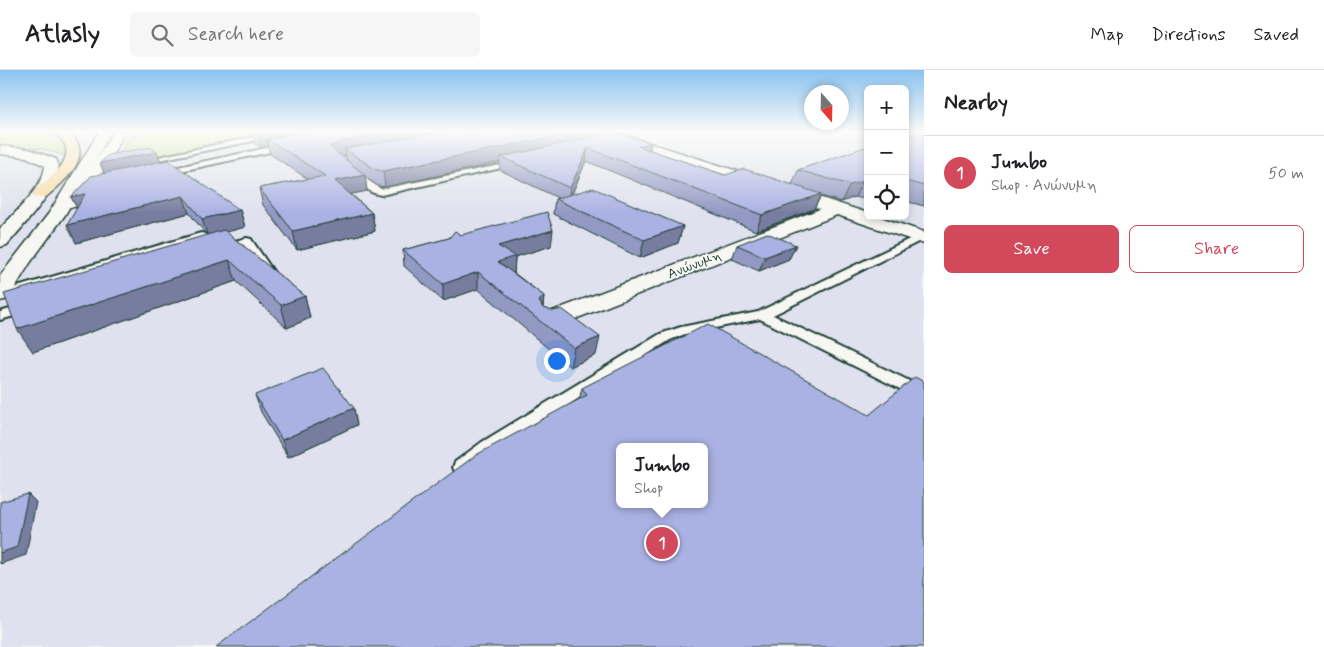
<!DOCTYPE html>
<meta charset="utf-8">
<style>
:root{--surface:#fff;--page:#f6f6f6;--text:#202124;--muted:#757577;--line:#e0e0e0;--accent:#d1495b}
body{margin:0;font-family:Mynerve,sans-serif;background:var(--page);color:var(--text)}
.controls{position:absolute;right:15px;top:15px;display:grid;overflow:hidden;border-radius:8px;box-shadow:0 2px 8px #0003}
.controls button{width:45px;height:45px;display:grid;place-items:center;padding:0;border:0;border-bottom:1px solid var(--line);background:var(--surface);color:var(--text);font:25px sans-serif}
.compass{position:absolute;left:804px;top:15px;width:45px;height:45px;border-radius:50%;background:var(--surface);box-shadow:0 2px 8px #0003;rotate:160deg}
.you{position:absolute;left:556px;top:290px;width:18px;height:18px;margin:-12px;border:4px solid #fff;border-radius:50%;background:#1a73e8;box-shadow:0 0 0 8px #1a73e833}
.badge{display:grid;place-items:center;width:32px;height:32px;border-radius:50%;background:var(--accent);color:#fff;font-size:16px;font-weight:700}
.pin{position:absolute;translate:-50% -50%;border:2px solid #fff;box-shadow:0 1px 5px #0006}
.popup{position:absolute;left:616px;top:373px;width:92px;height:65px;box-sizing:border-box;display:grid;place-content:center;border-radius:8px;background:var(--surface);filter:drop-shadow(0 1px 4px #0005);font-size:16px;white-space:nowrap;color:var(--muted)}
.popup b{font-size:19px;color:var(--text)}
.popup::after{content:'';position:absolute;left:50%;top:100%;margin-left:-10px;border:10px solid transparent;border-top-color:var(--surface)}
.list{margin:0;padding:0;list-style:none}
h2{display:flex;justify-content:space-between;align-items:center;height:65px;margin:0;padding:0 20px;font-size:21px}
h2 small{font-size:16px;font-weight:400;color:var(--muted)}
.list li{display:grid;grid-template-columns:32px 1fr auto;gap:15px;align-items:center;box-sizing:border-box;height:75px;padding:0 20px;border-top:1px solid var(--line)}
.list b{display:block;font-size:19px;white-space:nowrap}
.list p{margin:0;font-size:16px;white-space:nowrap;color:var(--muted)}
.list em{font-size:16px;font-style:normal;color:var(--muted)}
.actions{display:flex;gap:10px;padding:15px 20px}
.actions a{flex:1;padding:11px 0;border:1px solid var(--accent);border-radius:8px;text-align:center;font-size:18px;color:var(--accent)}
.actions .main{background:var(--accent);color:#fff}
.icon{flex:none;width:28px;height:28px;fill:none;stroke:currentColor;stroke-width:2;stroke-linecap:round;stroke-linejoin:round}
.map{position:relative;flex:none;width:924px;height:577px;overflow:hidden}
header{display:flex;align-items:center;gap:30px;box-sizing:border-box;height:70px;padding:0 25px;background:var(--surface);border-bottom:1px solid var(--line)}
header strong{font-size:24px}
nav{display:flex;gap:28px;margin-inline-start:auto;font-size:18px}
.search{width:350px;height:45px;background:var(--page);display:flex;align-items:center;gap:12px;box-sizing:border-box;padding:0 18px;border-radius:8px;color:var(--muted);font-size:19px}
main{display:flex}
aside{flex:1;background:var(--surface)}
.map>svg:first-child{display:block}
.built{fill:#dfe2ee;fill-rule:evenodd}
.green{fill:#c5df95;stroke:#728e64}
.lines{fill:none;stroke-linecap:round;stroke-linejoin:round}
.service-casing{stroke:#1f3d34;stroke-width:4}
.minor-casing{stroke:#1f3d34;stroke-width:3}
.tertiary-casing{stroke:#1f3d34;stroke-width:3}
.secondary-casing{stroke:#1f3d34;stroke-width:3}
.trunk-casing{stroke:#1f3d34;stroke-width:3}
.service{fill:#f6f6f2;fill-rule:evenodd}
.minor{fill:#f6f6f2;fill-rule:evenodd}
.tertiary{fill:#f6f6f2;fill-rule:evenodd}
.secondary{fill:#f6f6f2;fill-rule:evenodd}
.trunk{fill:#f8deab;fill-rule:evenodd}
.wall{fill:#9299c3;stroke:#1f3d34;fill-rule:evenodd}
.shaded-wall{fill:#777d9f;stroke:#1f3d34}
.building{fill:#aab2e3;stroke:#1f3d34;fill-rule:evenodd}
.labels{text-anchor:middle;stroke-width:4;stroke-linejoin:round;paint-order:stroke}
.far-street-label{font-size:14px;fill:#1f3d34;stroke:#f6f6f2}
</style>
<header>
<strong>Atlasly</strong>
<div class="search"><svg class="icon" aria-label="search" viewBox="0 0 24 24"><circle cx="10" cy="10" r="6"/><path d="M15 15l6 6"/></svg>Search here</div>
<nav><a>Map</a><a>Directions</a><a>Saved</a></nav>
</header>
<main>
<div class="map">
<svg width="924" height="577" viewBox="0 0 924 577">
<rect width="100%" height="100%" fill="#f6f6f2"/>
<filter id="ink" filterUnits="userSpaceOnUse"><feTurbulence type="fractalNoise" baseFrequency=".02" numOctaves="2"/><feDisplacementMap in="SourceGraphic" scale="10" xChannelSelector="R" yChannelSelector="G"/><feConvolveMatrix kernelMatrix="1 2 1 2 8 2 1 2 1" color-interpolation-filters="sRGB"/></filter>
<g filter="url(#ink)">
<path class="built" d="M0,62H868V146H905V62H924V577H0ZM620,377H704V434H620Z"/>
<g class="green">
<path d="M0,62C23,62 63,54 66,86L43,79L0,75Z"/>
<polygon points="132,62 280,62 115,94 126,72 133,67"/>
</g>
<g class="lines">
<defs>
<g id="service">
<polygon points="279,66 294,74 284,79 162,105 159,105 159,101 285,74 278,70 253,71 139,94 135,92 253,67"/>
<polygon points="366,83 369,83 369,87 343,93 381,119 520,91 524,93 381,125 371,122 334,93 338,88"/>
<polygon points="201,163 205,164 206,166 205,168 0,230 0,222"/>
<path d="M920,164L924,165V169L773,245L924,318V331L760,249L685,264L670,270L494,382C483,391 470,407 455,402L453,397L455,392L482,372L660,264L681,257L758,242Z"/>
<polygon points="247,168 251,169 275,204 273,207 265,207 244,175 218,181 213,178 214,176"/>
<polygon points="30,233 35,234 37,237 35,240 0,250 0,242"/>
</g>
<polygon id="minor" points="599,62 616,62 868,143 868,146 877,146 924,162 924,174 837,145 560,255 551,257 542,255 539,250 542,245 820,139 601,65"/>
<polygon id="tertiary" points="113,62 125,62 100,107 76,137 64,137 61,133 86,105"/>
<g id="secondary">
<polygon points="99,62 111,62 65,145 30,193 8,229 0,231 0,206 49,143"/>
<path d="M0,76L29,79L56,89C69,109 20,159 7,175L0,177V159C14,143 43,118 45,96L26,87L0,84Z"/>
</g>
<path id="trunk" d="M54,62C65,61 71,62 77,72C88,93 60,115 46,127H34L32,124L34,121C46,111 70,95 66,77C65,71 58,67 54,62Z"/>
</defs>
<use href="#service" class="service-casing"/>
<use href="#minor" class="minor-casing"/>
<use href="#tertiary" class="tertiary-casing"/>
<use href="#secondary" class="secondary-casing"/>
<use href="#trunk" class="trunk-casing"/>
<use href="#service" class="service"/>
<use href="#minor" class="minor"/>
<use href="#tertiary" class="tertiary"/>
<use href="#secondary" class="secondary"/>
<use href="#trunk" class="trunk"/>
</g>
<g class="wall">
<path d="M252,62H277L278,67L284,65V62H602V65L651,73L650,80L725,105L792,115L798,100L868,76V130L855,127L841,132L821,126L814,139L756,161L586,91L572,124L683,156L678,173L640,188L553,144L555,129L558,128L500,100V92L385,117L378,116L365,107L367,121L351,124L372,143L375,161L297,180L263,135L259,118L308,109L270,84L268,76L261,77L255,74ZM345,85H346L347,91L342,87Z"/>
<polygon points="924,62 924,136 905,131 905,63 912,65"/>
<polygon points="157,82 161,91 240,140 245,157 226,162 305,226 310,248 287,258 236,211 33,282 207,165 189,143 76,173 77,138 71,127 104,103 100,93"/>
<polygon points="461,165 551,176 515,187 514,203 544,226 543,238 596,285 570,297 478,219 443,231 404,196 403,180"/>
<polygon points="737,175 796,175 789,189 759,201 732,189"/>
<polygon points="582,318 924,577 579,330"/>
<polygon points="255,325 357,355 288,387 261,342"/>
</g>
<g class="shaded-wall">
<polygon points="262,62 277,62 280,73 267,69 268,76 261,77 257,63"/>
<polygon points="396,62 476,62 345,79 346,85 332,92 330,77 343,71"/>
<polygon points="578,62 602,62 601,70 501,87 500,92 385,117 383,101"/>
<polygon points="651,73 648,86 638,76"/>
<polygon points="588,78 586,91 568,133 570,118"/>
<polygon points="157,82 163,98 107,110 100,93"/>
<polygon points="365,105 367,121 338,127 335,111"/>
<polygon points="863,111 855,127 841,132 850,115"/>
<polygon points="85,124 80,144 71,127"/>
<polygon points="821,124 814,139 756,161 762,145"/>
<polygon points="183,126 189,143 76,173 67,155"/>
<polygon points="240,140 245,157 208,167 202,149"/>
<polygon points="372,143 375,161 297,180 293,161"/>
<polygon points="683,156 678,173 640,188 644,170"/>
<polygon points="553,160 551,176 515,187 514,203 497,209 498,176"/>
<polygon points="796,175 789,189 759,201 765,187"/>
<polygon points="229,190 236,211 33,282 17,259"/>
<polygon points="478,202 478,219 443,231 443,214"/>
<polygon points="305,226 310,248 287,258 281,235"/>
<polygon points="544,226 542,243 539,231"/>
<polygon points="600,267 596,285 570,297 574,278"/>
<polygon points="354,338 357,355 288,387 282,370"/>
<polygon points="28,424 36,432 26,485 0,494 0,483"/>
</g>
<g class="building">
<polygon points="291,62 396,62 343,71 330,77 365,105 335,111 372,143 293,161 259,118 325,106 267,69 281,67"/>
<polygon points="438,62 578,62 383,101 376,100 345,79"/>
<polygon points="615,62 651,73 638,76 725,105 744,99 821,124 762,145 588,78 570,118 501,87"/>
<polygon points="922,62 924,62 924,116 905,111 905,63 912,65"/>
<polygon points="868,76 868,111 863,111 850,115 798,100"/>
<polygon points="150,77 157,82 100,93 108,85"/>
<polygon points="168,90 240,140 202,149 183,126 67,155 85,124 71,127 91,106"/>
<polygon points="593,118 683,156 644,170 555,129"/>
<polygon points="547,142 553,160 498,176 515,186 498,192 544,226 539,231 543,238 553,241 562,239 600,267 574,278 478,202 443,214 403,180 449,168 455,161 461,165"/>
<polygon points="224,160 305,226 281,235 229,190 17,259 4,224"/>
<polygon points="767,163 796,175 765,187 737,175"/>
<path d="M708,254L869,345L915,307L924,312V577H216L476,385L587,325L582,318ZM620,377H704V434H620Z"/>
<polygon points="323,298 354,338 282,370 255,325"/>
<polygon points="28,424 17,477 0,483 0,432"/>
</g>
</g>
<linearGradient id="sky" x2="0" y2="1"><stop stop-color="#8ac2f0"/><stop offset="0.43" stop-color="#fbfbf9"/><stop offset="1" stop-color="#fbfbf9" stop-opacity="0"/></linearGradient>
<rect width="924" height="143" fill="url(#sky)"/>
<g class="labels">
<g class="far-street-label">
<text transform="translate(694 194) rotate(-21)" y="5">Ανώνυμη</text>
</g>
</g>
</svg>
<div class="controls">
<button>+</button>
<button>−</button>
<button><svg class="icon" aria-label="locate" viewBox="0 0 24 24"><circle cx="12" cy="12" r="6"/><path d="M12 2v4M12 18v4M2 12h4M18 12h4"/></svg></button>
</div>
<svg class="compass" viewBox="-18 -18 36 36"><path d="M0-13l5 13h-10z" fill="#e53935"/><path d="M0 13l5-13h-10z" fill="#757577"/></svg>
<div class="you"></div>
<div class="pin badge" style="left:662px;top:473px">1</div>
<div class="popup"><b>Jumbo</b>Shop</div>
</div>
<aside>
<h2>Nearby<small></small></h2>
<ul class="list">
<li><span class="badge">1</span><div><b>Jumbo</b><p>Shop · Ανώνυμη</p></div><em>50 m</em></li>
</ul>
<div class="actions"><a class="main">Save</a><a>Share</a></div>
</aside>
</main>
